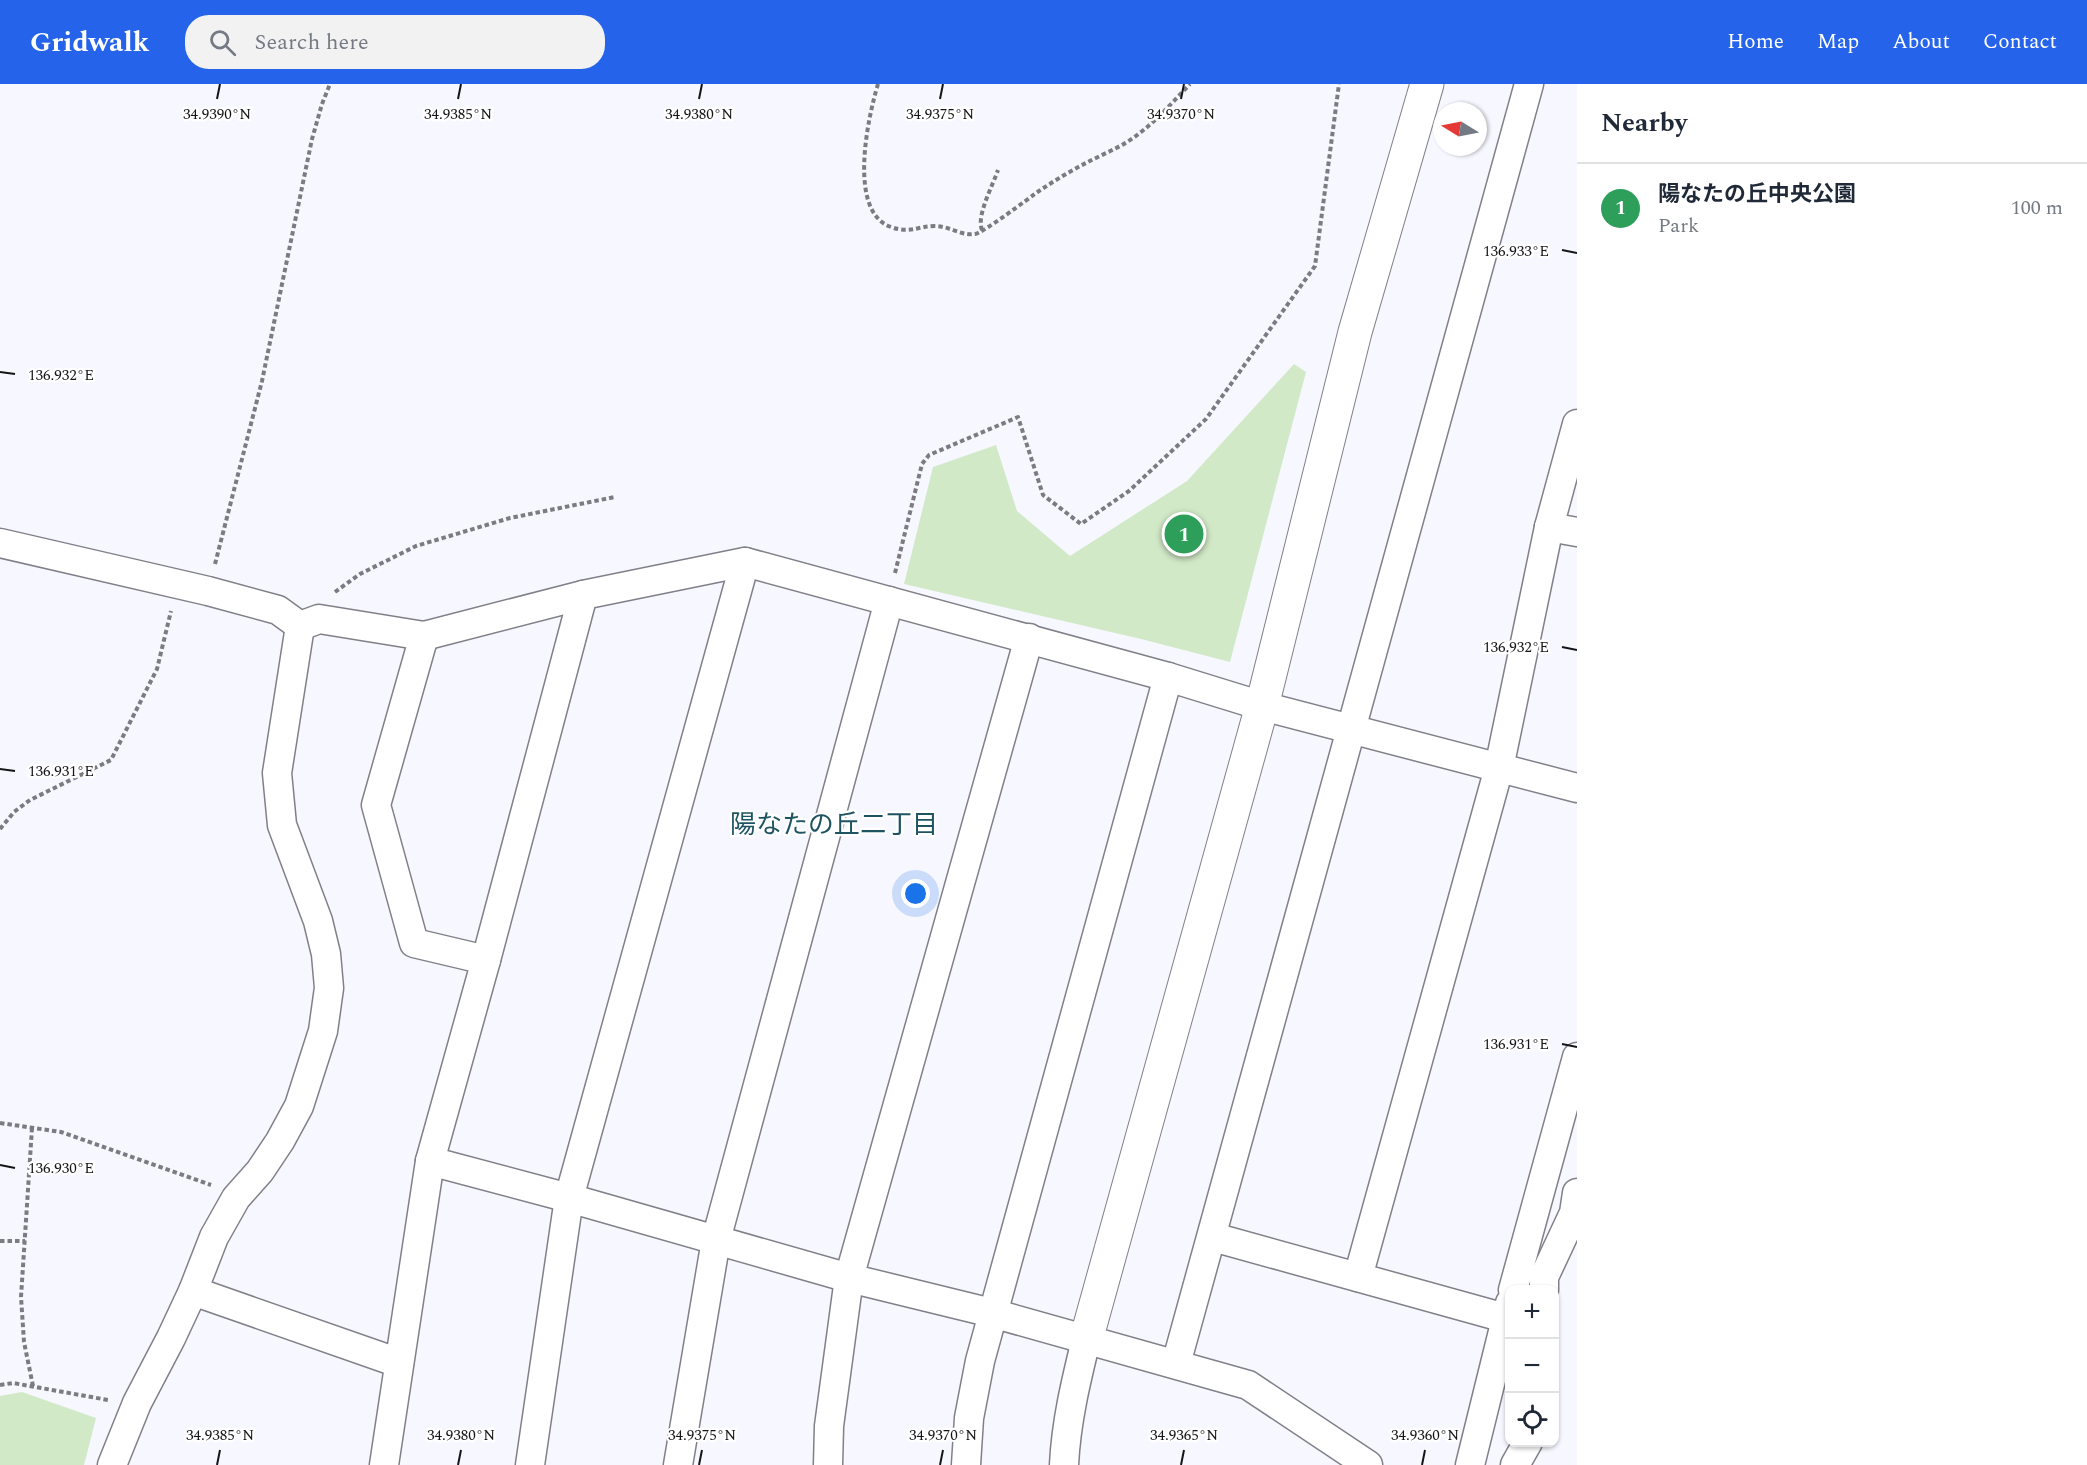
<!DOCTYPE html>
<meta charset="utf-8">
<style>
:root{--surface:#fff;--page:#f2f2f3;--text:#1f2937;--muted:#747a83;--line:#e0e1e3;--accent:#2563eb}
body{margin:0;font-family:Spectral,"Noto Sans JP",serif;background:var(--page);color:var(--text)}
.controls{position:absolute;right:18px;bottom:18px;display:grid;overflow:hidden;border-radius:12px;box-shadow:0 2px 4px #0004}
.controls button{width:54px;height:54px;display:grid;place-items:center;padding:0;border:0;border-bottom:2px solid var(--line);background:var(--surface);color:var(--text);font:30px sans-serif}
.compass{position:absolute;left:1433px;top:18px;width:54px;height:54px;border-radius:50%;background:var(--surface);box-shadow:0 2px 4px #0004;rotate:280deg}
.you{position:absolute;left:916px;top:810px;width:21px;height:21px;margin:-15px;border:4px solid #fff;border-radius:50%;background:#1a73e8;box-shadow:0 0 0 9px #1a73e833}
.badge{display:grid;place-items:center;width:39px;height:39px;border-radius:50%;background:var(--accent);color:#fff;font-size:20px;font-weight:700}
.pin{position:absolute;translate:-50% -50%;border:3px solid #fff;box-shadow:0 2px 6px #0006}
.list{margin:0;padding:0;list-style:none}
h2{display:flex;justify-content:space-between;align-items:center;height:78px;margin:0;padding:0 24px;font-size:26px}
h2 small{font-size:20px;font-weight:400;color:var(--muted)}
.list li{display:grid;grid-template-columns:39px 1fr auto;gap:18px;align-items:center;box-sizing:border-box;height:90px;padding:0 24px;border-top:2px solid var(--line)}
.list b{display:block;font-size:22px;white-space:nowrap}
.list p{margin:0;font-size:20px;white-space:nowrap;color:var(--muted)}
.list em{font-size:20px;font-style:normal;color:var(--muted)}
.icon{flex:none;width:33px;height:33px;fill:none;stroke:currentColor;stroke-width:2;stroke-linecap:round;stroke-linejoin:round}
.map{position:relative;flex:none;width:1577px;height:1381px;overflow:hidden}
header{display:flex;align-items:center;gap:36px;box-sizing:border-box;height:84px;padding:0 30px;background:var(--accent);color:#fff}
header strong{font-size:28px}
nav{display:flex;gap:33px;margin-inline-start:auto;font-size:21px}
.search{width:420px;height:54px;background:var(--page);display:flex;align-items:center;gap:15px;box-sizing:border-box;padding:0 21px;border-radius:24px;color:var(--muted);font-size:22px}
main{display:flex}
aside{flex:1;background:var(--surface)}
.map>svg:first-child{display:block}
.green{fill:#d2e9c7}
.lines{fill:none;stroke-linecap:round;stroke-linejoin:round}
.street-casing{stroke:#818089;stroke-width:31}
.secondary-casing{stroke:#818089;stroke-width:35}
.path{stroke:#7b7b80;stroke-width:4;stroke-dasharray:4.5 3;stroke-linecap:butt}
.street{stroke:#fff;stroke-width:28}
.secondary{stroke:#fff;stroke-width:33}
.ticks{fill:none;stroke:#151518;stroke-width:2}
.labels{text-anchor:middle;stroke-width:4.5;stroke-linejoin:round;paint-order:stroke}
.neighbourhood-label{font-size:26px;fill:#1e5461;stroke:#fff}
.ticks-label{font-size:15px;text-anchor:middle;fill:#151518;stroke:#fff;stroke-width:4.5;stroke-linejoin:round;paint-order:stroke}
</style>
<header>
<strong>Gridwalk</strong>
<div class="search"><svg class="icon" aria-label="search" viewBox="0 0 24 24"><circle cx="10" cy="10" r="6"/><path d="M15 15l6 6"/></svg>Search here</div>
<nav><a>Home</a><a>Map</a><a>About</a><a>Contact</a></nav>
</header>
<main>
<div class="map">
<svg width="1577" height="1381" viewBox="0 0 1577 1381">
<rect width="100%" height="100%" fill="#f7f7ff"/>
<g class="green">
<polygon points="1294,280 1306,288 1230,578 1141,555 904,500 933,383 996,361 1017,427 1070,472 1187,397"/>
<polygon points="22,1308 96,1334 84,1381 0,1381 0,1312"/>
</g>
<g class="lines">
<defs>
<g id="street">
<polyline points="1549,443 1577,448"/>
<polyline points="0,459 208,507 278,526 300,542 277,689 282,741 318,837 326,870 329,904 323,947 299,1022 280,1057 260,1087 236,1114 214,1153 193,1207 171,1254 137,1319 112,1381"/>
<polyline points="300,542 319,535 424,552 583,511 745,478 1168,593 1262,622 1577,704"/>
<polyline points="424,552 376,721 414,859 486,876"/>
<polyline points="430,1077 569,1114 849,1194 992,1229 1248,1301 1368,1381"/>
<polyline points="1213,1153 1505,1234"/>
<polyline points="1358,1193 1499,684 1549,443 1577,340"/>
<polyline points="1513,1206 1577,973"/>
<polyline points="1544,1206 1544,1193 1574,1129 1577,1109"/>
<polyline points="193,1207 399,1279"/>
<polyline points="1176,1280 1529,0"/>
<polyline points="384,1381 430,1077 486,876 583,511"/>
<polyline points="530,1381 569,1114 745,478"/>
<polyline points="678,1381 716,1156 889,517"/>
<polyline points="828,1381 829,1342 849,1194 1029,554"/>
<polyline points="966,1381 969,1334 980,1277 1168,593"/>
<path d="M1064,1381C1066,1338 1076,1297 1086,1256"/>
<polyline points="1470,1381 1510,1219"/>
<polyline points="1515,1381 1528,1358"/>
</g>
<polyline id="secondary" points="1086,1256 1262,622 1355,248 1427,0"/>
</defs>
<use href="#street" class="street-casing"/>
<use href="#secondary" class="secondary-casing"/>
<g class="path">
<path d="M878,0C868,33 847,128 891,143C910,150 918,142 935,142C949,142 961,152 975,150C983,149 1029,114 1039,107C1054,97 1070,87 1086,79C1099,72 1114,66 1127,58C1151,43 1171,20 1190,0"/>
<path d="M982,146C976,132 993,101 998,86"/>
<polyline points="215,480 262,297 312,55 322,20 330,0"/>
<polyline points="895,489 922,380 929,371 1018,333 1043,411 1081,440 1129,407 1206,335 1315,182 1339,0"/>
<polyline points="335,508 360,490 416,462 510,434 615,413"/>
<polyline points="0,745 14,728 30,716 111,676 157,585 171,527"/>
<polyline points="0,1039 61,1048 211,1101"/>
<polyline points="32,1044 21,1213 24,1258 33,1302"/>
<polyline points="0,1157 25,1157"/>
<polyline points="0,1301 13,1299 108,1316"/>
</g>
<use href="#street" class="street"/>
<use href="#secondary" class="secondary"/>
</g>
<path class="ticks" d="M217,15L220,0M458,15L461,0M699,15L702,0M940,15L943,0M1181,15L1184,0M1562,166L1577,169M0,288L15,290M1562,563L1577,566M0,685L15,687M1562,960L1577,963M0,1081L15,1084M217,1381L220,1366M458,1381L461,1366M699,1381L702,1366M940,1381L943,1366M1181,1381L1184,1366M1422,1381L1425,1366"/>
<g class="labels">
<g class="neighbourhood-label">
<text x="834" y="749">陽なたの丘二丁目</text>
</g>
</g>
<g class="ticks-label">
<text x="217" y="35">34.9390°N</text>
<text x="458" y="35">34.9385°N</text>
<text x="699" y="35">34.9380°N</text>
<text x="940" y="35">34.9375°N</text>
<text x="1181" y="35">34.9370°N</text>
<text x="1516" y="172">136.933°E</text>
<text x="61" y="296">136.932°E</text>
<text x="1516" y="568">136.932°E</text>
<text x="61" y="692">136.931°E</text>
<text x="1516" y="965">136.931°E</text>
<text x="61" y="1089">136.930°E</text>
<text x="220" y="1356">34.9385°N</text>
<text x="461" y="1356">34.9380°N</text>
<text x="702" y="1356">34.9375°N</text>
<text x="943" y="1356">34.9370°N</text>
<text x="1184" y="1356">34.9365°N</text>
<text x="1425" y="1356">34.9360°N</text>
</g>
</svg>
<div class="controls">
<button>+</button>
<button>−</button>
<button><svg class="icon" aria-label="locate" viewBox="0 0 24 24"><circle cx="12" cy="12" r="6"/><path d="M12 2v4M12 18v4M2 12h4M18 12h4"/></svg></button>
</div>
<svg class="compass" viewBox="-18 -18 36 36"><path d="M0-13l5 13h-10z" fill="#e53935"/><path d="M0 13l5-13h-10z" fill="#747a83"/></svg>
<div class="you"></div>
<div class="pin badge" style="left:1184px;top:450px;background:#2e9e5b">1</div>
</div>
<aside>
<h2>Nearby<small></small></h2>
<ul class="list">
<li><span class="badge" style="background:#2e9e5b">1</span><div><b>陽なたの丘中央公園</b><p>Park</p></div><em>100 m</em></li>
</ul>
</aside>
</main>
